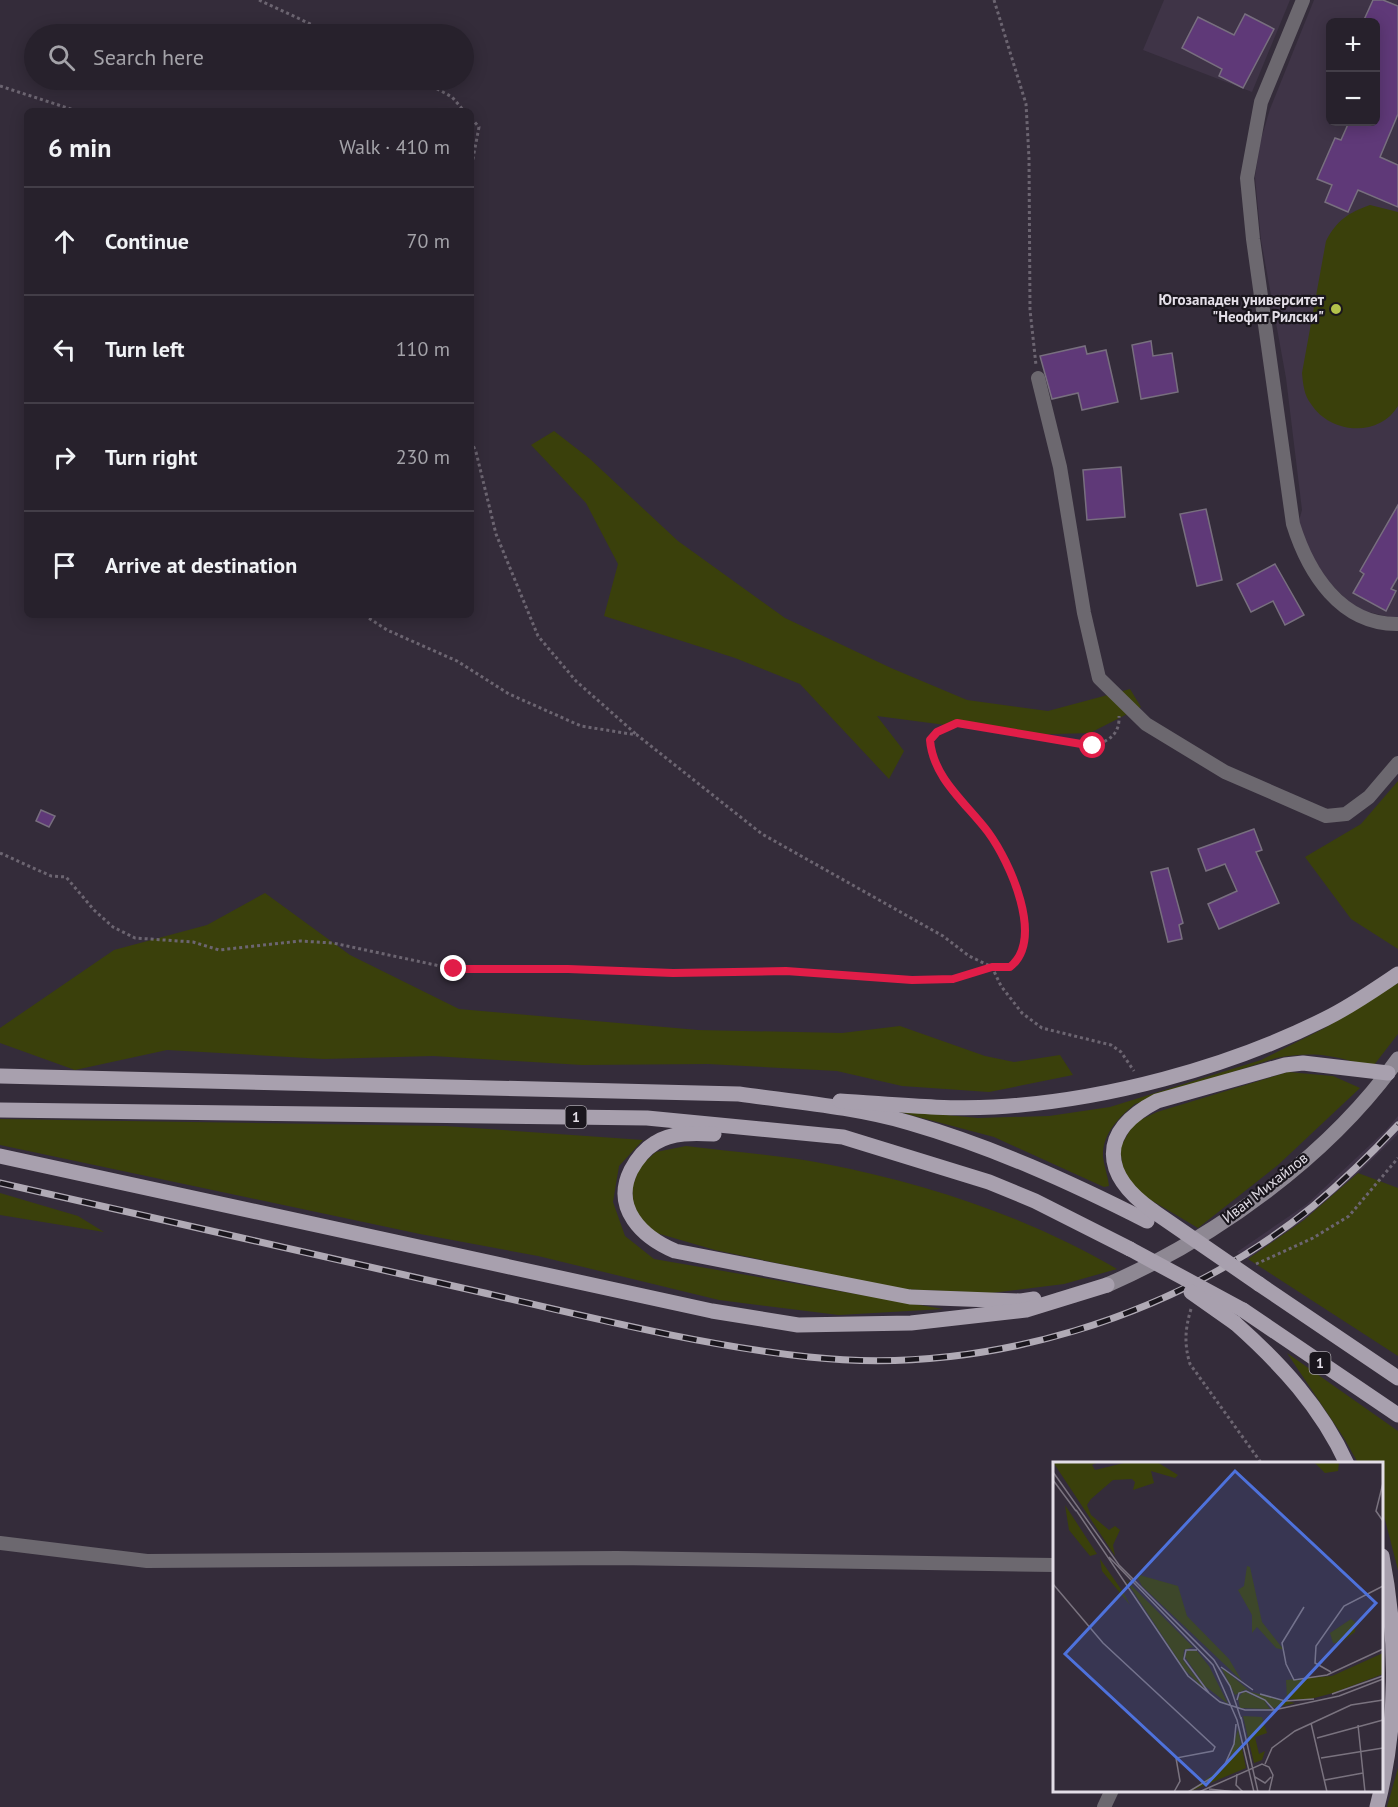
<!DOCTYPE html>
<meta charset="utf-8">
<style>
:root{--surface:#27212c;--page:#332e38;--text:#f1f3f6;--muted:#a4a3a9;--line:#433e48}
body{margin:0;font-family:"PT Sans",sans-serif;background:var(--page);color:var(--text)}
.controls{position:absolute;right:18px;top:18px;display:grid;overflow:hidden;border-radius:9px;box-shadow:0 3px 15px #0003}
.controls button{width:54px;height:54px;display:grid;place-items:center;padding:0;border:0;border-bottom:2px solid var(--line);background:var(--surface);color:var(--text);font:30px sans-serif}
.stop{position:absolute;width:18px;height:18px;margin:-14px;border:4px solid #e11d48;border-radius:50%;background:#fff}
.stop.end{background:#e11d48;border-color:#fff;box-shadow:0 2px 6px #0008}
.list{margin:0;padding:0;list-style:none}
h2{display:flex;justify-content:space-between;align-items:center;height:78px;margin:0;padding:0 24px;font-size:26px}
h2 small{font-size:20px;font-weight:400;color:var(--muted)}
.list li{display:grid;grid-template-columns:39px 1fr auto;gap:18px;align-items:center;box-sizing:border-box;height:108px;padding:0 24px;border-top:2px solid var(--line)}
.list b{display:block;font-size:22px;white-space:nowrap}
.list em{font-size:20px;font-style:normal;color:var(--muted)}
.icon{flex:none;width:33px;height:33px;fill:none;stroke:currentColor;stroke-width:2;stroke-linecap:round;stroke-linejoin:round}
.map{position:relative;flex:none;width:1398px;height:1807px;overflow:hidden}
.search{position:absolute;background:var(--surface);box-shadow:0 3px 15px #0003;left:24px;top:24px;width:450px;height:66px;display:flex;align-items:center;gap:15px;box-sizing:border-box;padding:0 21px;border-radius:33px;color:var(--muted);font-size:22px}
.panel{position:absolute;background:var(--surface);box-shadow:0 3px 15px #0003;left:24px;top:108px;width:450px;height:510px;border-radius:9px}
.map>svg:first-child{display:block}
.built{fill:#3f3447;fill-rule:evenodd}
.green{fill:#3a400b}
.building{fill:#5f3978;stroke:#786f7f;stroke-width:1.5}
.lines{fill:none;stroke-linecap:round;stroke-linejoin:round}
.path{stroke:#6c6571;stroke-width:3;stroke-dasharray:3 3;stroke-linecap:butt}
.minor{stroke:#6c686f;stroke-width:14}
.secondary{stroke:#8e8893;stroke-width:15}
.primary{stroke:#a8a0ae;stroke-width:15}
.rail-casing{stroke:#b0aab5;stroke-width:7}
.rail{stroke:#1a161d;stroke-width:4.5;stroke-dasharray:14;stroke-linecap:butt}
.primary-bridge{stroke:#a8a0ae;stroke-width:15}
.route{stroke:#e11d48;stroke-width:8}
.poi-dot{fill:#b3c24b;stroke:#1a161d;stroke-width:2}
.labels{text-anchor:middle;stroke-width:4.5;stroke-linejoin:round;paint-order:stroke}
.shield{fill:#1a161d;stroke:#a7a2aa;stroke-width:1.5}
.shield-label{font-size:14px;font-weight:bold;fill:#e3dee7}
.poi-label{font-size:15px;font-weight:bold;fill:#e3dee7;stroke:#1a161d;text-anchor:end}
.street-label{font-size:15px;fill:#e3dee7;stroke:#1a161d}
.inset-road{fill:none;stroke:#7a737f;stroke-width:1.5}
.view{fill:#4e72dc;fill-opacity:0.15;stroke:#4e72dc;stroke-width:3}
.inset-edge{fill:none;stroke:#e3dee7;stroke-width:3}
</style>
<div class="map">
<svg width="1398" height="1807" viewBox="0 0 1398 1807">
<rect width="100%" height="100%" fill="#342c3a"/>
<g class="built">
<polygon points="1164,0 1290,0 1252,92 1143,50"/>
<path d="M1314,0H1398V619L1356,609L1327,580L1311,554L1298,524L1302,510L1286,378L1261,240L1255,177L1260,143L1270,109ZM1330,22H1376V122H1330Z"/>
<polygon points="1398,1116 1398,1134 1358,1173 1304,1220 1248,1259 1237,1252 1307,1204 1386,1130"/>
</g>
<g class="green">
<path d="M1370,205L1398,212V406C1379,438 1330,434 1311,404C1304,395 1303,384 1302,373L1326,241C1337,220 1348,213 1370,205Z"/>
<polygon points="554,431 590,459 678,541 785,618 891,668 967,700 1048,711 1130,689 1141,707 1090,733 1022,735 877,716 904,751 889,779 800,684 735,658 604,616 618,564 586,503 531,445"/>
<polygon points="1398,781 1398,949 1351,919 1305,857 1361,824"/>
<polygon points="265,893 350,955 459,1009 698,1030 842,1033 900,1026 985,1056 1014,1062 1060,1055 1073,1075 989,1092 902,1086 837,1071 708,1064 582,1065 433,1056 324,1059 167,1050 75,1070 0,1043 0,1028 114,950 207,925"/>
<path d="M1398,983V1034L1374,1065C1358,1064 1344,1058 1328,1056C1311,1053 1293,1055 1276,1058L1135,1104C1119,1117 1102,1134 1103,1157C1104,1166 1108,1176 1109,1186L1104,1187L994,1137L892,1110L978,1118L1049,1116L1110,1107L1261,1060L1325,1028Z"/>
<polygon points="1288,1072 1333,1076 1360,1088 1278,1165 1198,1228 1134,1190 1124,1175 1120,1148 1134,1123 1157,1112"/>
<polygon points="0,1119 445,1126 643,1140 619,1166 613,1202 625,1236 654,1259 943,1309 839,1315 719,1300 538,1256 420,1234 0,1145"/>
<path d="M686,1146C732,1152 780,1155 826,1164C928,1184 1028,1217 1117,1269L1064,1284L991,1293L900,1289L715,1250L653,1232L634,1212L632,1188L640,1166L656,1152Z"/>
<polygon points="1358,1173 1398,1188 1398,1356 1248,1259 1304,1220"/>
<polygon points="0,1193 78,1216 104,1232 0,1215"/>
<polygon points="1287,1353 1398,1431 1398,1570 1382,1508 1382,1464 1358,1463 1344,1438"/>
<polygon points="1398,1768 1398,1807 1387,1807"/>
</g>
<g class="building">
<polygon points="1373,0 1383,0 1398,6 1398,114 1380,157 1398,165 1398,207 1358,190 1348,212 1325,202 1332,185 1317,179 1335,138 1341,140 1349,122 1376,122 1376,22 1363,22"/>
<polygon points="1245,14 1274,29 1243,88 1219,76 1222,69 1182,48 1198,17 1234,35"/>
<polygon points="1151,341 1153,356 1172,353 1178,392 1141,399 1132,345"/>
<polygon points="1085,346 1087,354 1106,350 1118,402 1082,410 1078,393 1052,399 1040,356"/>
<polygon points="1121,467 1125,517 1087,520 1083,470"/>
<polygon points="1398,505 1398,577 1391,589 1396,591 1386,611 1353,593 1364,574 1360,571"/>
<polygon points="1206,509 1222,580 1197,586 1180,514"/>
<polygon points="1275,564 1304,615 1285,625 1273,601 1251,612 1237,584"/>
<polygon points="41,810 55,816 49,827 36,821"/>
<polygon points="1254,829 1262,850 1256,852 1279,903 1219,929 1208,904 1237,891 1225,864 1206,871 1198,849"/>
<polygon points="1168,868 1183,923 1179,925 1182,939 1168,942 1151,872"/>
</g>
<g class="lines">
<g class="path">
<polyline points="259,0 332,34"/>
<polyline points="994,0 1026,104 1029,158 1030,310 1036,365"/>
<polyline points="421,80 452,97 464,111"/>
<polyline points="0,86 77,111"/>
<polyline points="471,118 479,127 471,169"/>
<polyline points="471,441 476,452 496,534 538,636 576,681 636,734"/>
<polyline points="364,615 387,630 457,661 509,694 581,726 637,735 762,834 943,936 969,956 992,967 1001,986 1022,1013 1042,1028 1111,1045 1121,1052 1134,1071"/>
<path d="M0,853L51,876L66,877L94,910L113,927L135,938L193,942L219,950L300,941L333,943L454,969L568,968L673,973L786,971L912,980L953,979L992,967H1010L1022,953L1026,938L1024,915L1008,868L989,833L939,772L931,755L930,740L937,732L957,723L1093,746C1109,741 1120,734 1119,716"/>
<polyline points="1256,1264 1313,1238 1349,1216 1398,1158"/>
<path d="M1191,1309C1185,1329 1184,1344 1190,1364L1262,1464"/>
</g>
<g class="minor">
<path d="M1303,0L1261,102L1247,178L1253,239L1293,524C1308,572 1340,625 1398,624"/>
<polyline points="1038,378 1060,467 1084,613 1099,678 1146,724 1225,772 1326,816 1346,814 1369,797 1398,763"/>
<polyline points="0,1543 147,1561 617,1558 1054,1565"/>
<polyline points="1104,1807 1112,1790"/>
</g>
<path class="secondary" d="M1107,1285C1215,1238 1329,1156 1398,1059"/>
<g class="primary">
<path d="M0,1076L739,1094C796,1102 855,1107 910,1123C993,1147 1070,1182 1147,1221"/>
<path d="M840,1101C891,1104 943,1110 994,1107C1103,1101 1227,1068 1325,1019C1350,1007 1374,990 1398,974"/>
<polyline points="0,1110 647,1118 843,1137 989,1182 1035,1201 1130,1249"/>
<path d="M714,1134C695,1133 672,1132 655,1143C645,1149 637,1159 631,1170C612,1208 642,1237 675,1251L910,1297L1021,1301L1034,1299"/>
<polyline points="0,1156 712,1311 798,1325 911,1323 1026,1310 1107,1285"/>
<path d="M1153,1211C1102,1175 1097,1132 1157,1101L1285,1065L1303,1063L1388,1073"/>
<polyline points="1259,1284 1398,1378"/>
<polyline points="1243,1310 1398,1415"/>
<path d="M1235,1323C1281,1364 1321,1407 1347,1464"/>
<path d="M1377,1807C1398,1726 1398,1637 1382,1556"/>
</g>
<defs>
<path id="rail" d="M0,1183C160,1219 320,1256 480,1292C589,1317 698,1345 809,1357C984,1376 1175,1318 1312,1207C1342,1182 1371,1154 1398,1125"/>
</defs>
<use href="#rail" class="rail-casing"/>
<use href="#rail" class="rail"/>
<g class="primary-bridge">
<polyline points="1153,1211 1259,1284"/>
<polyline points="1130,1249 1243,1310"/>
<polyline points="1191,1292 1235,1323"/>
</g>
</g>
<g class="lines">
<path class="route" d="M454,969H568L673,973L786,971L912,980L953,979L992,967H1010C1045,939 1010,862 988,832C966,803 933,778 930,740L937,732L957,723L1093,746"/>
</g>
<circle class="poi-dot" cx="1336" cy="309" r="6"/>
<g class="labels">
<g class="shield">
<rect x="565.5" y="1106" width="21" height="22" rx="4.5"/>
<rect x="1309.5" y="1352" width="21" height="22" rx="4.5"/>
</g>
<g class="shield-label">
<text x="576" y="1122">1</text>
<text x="1320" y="1368">1</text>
</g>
<g class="poi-label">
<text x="1324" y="305">Югозападен университет<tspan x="1324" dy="17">"Неофит Рилски"</tspan></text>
</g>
<g class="street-label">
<text transform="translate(1265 1188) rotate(-38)" y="5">Иван Михайлов</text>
</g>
</g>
<g transform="translate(1053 1462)">
<rect width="330" height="330" fill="#342c3a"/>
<path d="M0,0H45L39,3L42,8L75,0H104L125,13L122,16L98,9L101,21L80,28L82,20L79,17L60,18L38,37L34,43L38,53L56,68L62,64L67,68L60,83L62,94ZM261,0H286L285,9L272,11ZM12,43L44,92L37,94L16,68ZM47,97L70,130L77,143L49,109ZM194,104L197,105L209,160L231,188L223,186L204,165L199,171V153L185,128L191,124ZM83,112L125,124L134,154L176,197L189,219L89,124ZM72,117L140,185L131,188L130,198L154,230L132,208ZM298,157L303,161L302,170L287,181H280L277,171ZM134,188L144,189L156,204L175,242L152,224L132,195ZM330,191V212L280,231L254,238L234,237L233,218L279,214ZM168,205L198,230L242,241L221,246L193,227L182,233ZM191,229L211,239L217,247L187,246L185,236ZM190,254L209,255L214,271L202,275L206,292L212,289L209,298L201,301ZM185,267L193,306L136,330L175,301Z" fill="#3a400b"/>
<path class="inset-road" d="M0,10L66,103L161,198L177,224L188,257M0,18L23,49M330,21L323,49L330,59M23,48L135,214L167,240L192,248H221L286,234L330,217M56,95L160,203L184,258L201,330M0,122L50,181L162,285L160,289L123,296L127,319L121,330M251,145L229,181L233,202L241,218L274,213L330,187M144,188H133L131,197L156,231M168,205L200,228M278,210L262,201L263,184L291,144L330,124M207,232L232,239L261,237M279,232L330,214M184,238L186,231L193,229L212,238L221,248M188,255L205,330M258,261L274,330M305,263L312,330M264,276L330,258M268,296L330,286M212,302L219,286L242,269L298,243L330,238M184,312L183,323L190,330M202,315L212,321L218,315M272,318L310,311M156,327L183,330M135,330L160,315L172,302L181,282L183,262M146,330L209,302L216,305L220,313L216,330"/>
<path class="view" d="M182,9L323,141L153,323L12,192Z"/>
<rect width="330" height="330" class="inset-edge"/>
</g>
</svg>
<div class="controls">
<button>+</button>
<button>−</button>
</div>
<div class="stop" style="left:1093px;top:746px"></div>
<div class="stop end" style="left:454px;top:969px"></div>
<div class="search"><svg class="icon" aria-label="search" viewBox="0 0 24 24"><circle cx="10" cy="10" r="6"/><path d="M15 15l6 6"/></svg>Search here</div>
<section class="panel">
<h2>6 min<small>Walk · 410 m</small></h2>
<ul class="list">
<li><svg class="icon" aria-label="ahead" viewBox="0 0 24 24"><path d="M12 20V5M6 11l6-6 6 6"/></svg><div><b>Continue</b></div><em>70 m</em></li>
<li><svg class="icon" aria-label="left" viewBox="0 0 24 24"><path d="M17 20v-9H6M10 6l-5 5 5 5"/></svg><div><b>Turn left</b></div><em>110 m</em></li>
<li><svg class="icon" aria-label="right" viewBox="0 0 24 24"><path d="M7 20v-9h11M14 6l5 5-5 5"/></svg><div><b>Turn right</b></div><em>230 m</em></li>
<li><svg class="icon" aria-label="arrive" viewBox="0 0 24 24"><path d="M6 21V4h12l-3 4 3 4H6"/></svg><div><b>Arrive at destination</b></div></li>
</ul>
</section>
</div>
